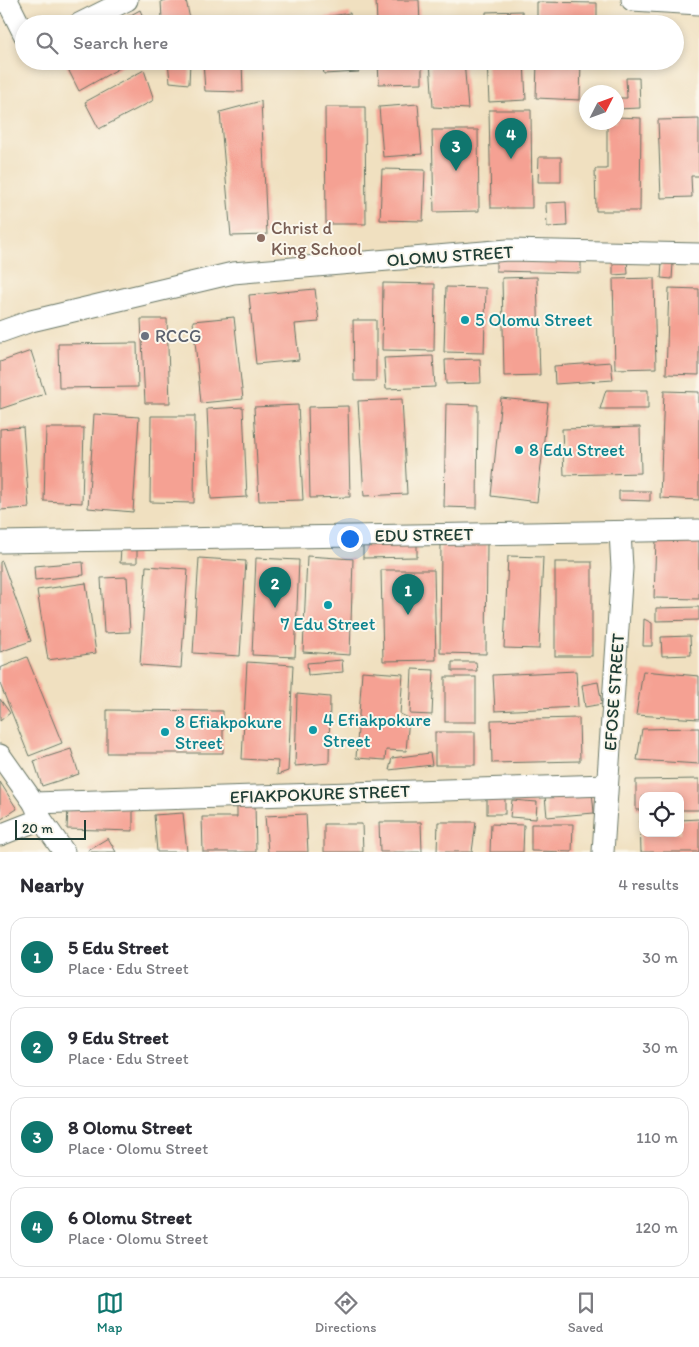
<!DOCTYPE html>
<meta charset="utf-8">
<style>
:root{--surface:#fff;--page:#f2f2f3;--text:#2b2b33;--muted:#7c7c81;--line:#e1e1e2;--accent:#0f766e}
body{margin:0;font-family:Itim,sans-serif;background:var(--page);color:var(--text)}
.controls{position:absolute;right:15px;bottom:15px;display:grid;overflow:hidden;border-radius:10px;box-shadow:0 2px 8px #0003}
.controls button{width:45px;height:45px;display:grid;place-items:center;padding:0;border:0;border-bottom:1px solid var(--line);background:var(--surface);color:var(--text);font:25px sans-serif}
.compass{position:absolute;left:579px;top:85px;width:45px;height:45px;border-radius:50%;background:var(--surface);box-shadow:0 2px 8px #0003;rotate:48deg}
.scale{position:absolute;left:15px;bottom:12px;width:71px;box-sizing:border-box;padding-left:5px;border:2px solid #1f3d34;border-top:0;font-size:14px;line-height:18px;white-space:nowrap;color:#1f3d34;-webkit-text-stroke:4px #fbf7ec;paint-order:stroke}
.you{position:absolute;left:349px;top:538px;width:18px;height:18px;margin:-12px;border:4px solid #fff;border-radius:50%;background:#1a73e8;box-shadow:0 0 0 8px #1a73e833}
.badge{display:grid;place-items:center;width:32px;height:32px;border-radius:50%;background:var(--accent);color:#fff;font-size:16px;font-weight:700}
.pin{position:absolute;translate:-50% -41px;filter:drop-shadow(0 1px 2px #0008)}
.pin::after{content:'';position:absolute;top:26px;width:18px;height:15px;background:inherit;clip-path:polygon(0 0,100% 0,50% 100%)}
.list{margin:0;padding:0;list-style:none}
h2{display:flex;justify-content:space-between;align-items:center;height:65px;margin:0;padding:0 20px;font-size:21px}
h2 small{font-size:16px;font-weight:400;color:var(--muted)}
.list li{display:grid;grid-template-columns:32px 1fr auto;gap:15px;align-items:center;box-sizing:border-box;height:80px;margin:0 10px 10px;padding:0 10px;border:1px solid var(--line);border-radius:15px}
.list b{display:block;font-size:19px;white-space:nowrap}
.list p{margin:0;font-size:16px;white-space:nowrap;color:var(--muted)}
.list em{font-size:16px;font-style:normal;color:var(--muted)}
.icon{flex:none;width:28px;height:28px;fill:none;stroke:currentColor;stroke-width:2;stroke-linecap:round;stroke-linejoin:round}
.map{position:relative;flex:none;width:699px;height:852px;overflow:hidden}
.search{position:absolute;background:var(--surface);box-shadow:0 2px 8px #0003;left:15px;right:15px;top:15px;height:55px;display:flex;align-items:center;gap:12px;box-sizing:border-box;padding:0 18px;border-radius:28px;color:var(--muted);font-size:19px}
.sheet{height:425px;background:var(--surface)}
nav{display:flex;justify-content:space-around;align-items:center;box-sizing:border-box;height:70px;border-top:1px solid var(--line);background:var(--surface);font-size:14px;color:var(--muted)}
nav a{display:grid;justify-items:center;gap:2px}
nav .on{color:var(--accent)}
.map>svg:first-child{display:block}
.building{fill:#f5a193}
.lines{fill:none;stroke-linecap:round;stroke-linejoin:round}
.street-casing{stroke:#687665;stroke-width:23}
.street{stroke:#fff;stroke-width:21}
.education-dot{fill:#8d6e63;stroke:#fbf7ec;stroke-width:2}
.culture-dot{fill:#0f9aa8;stroke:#fbf7ec;stroke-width:2}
.worship-dot{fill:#6b7280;stroke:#fbf7ec;stroke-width:2}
.labels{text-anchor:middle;stroke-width:4;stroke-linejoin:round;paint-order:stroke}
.education-label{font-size:18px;fill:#785e54;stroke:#fbf7ec;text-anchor:start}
.street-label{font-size:18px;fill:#1f3d34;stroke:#fbf7ec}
.culture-label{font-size:18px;fill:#0d838f;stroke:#fbf7ec;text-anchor:start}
.worship-label{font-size:18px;fill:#5b616d;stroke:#fbf7ec;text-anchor:start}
</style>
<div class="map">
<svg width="699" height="852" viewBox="0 0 699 852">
<rect width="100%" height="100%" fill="#fbf7ec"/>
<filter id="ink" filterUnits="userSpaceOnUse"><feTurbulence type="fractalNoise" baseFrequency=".02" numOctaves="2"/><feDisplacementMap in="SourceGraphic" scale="10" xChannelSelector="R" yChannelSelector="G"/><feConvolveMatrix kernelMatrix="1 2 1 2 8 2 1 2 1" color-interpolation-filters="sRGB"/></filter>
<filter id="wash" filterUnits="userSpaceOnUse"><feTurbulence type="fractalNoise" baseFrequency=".0096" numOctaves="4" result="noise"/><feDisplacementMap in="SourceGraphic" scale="20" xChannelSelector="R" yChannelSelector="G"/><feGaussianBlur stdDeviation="1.12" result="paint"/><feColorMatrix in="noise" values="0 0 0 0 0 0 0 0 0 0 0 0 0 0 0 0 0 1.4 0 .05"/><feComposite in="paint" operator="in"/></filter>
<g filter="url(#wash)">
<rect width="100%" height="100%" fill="#f0e0c0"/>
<g id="blocks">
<g class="building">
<polygon points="167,0 186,0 190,19 162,19 161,1"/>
<polygon points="376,0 419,0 420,24 377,24"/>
<polygon points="537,2 597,3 597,20 582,20 581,24 537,24"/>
<polygon points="140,10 146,24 114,24"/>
<polygon points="522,11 523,24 486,24 486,12"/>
<polygon points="350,13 351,24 318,24 318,18"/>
<polygon points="64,61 132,61 79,91"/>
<polygon points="168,61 190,61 189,84 170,82"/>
<polygon points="203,61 242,61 243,92 205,91"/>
<polygon points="322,61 357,61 359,72 324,74"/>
<polygon points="378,61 422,61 422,83 379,84"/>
<polygon points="430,61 464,61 468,109 433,107"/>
<polygon points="487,61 524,61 526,100 489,102"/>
<polygon points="537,61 581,61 580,100 536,98"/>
<polygon points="144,70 154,100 99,129 85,102"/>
<polygon points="626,78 639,78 640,108 616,109 616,98 627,98"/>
<polygon points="261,101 267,235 231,236 220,112"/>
<polygon points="418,104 422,154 383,157 379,107"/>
<polygon points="325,107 365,107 366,224 326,224"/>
<polygon points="489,110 531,110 532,208 491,208"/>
<polygon points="616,117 641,118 640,211 596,211 595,169 607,169 607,122 616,122"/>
<polygon points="699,119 699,176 691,176 692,197 661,198 658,120"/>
<polygon points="432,130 478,130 479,211 434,212"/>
<polygon points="539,157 561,157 561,182 538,182"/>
<polygon points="382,169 425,170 423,221 380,220"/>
<polygon points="566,202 567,226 547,227 546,203"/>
<polygon points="496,256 581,257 581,273 496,271"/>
<polygon points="613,258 627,258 628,274 613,275"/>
<polygon points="662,262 673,263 672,279 661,278"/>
<polygon points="537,277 540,375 504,376 502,278"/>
<polygon points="654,278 656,368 615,369 613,279"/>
<polygon points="383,283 435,284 434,351 382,350"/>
<polygon points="446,287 486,288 484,353 444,352"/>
<polygon points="669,288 699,289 699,375 666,374"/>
<polygon points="315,289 319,322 295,324 299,360 256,364 249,295"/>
<polygon points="234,317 243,399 201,403 193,321"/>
<polygon points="141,319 167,319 170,403 145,403"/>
<polygon points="353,320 376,320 376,381 354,381"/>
<polygon points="137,343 138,387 59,388 58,344"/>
<polygon points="31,351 45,394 0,409 0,362"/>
<polygon points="433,356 435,387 386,389 384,358"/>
<polygon points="480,359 481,383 446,384 445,360"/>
<polygon points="611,362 613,380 555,384 554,366"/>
<polygon points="606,390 648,390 648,409 600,409"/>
<polygon points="664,391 699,392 699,500 660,498"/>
<polygon points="501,398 548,403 537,502 491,496"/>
<polygon points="402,399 407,494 364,496 358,401"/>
<polygon points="446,404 478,405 477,508 444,507"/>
<polygon points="298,405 303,500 259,501 254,407"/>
<polygon points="348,406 350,497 310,498 308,407"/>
<polygon points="243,407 247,497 211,499 207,409"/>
<polygon points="94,414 139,417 133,512 88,508"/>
<polygon points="151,416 195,416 194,503 150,502"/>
<polygon points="23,427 29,508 0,510 0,429"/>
<polygon points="640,427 641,473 564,475 562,429"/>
<polygon points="46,428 84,428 82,503 44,501"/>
<polygon points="619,491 650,491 650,501 619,500"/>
<polygon points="656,539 699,540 699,599 654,598"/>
<polygon points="363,541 417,541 417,557 363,558"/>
<polygon points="441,542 487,543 486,654 440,653"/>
<polygon points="121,548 137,548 137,563 120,563"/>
<polygon points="307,556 353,559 350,655 303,652"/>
<polygon points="508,556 543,557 539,649 504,648"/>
<polygon points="199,558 246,561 240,656 193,653"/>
<polygon points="256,558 299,560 295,657 252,655"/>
<polygon points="2,561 31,641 0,652 0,562"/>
<polygon points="83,562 84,575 35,580 34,566"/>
<rect x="555" y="562" width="37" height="94"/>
<polygon points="146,566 188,569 181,668 140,665"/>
<polygon points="381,570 434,570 436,660 383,661"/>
<polygon points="127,577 130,632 104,633 101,578"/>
<polygon points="86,583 96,653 48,660 37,590"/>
<polygon points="699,607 699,620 656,621 656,608"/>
<polygon points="644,619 652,623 652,646 643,646"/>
<polygon points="690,636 691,655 662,656 661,637"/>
<polygon points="27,657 62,743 29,756 0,684 0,668"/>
<polygon points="342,660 343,672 308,675 307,663"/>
<polygon points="247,662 293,665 288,771 277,775 278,761 242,759"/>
<polygon points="452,662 476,662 477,671 452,671"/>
<polygon points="412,669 434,670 432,715 410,714"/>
<polygon points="362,671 403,674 400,714 409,718 406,751 386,750 385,760 356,758"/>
<polygon points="576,671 578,707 495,711 493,675"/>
<polygon points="643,671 699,676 699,719 636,715"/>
<rect x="445" y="677" width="31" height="45"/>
<polygon points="598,682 602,704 585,707 582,685"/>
<polygon points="297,694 330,697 329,763 295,766"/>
<polygon points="0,699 10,713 0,721"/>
<polygon points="107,710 223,711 223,753 107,753"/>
<polygon points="579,718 580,761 492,763 491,720"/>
<polygon points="699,728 699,764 637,760 642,729"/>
<rect x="435" y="732" width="40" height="33"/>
<polygon points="71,749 79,774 42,786 34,761"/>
<polygon points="430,753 432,765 389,770 392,758"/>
<polygon points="699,779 699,810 680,810 680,796 643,796 643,810 636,810 636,780"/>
<polygon points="0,782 17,809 0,820"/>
<polygon points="592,791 594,813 547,817 545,796"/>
<rect x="487" y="797" width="18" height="17"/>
<polygon points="512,800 537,802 536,819 510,817"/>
<polygon points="237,803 255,803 256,852 203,852 202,817 237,817"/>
<polygon points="68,807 133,808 133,831 67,829"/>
<polygon points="183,813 187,852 157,852 154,815"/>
<polygon points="306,814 308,852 268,852 265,816"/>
<polygon points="699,819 699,852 641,852 640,821 643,821 643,833 680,833 680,820"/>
<polygon points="379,822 421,822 422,852 380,852"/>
<polygon points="438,822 476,822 472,852 437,852"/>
<polygon points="324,824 362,824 363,852 324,852"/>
<polygon points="491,824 524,825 523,852 490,852"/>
<polygon points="531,824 573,824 572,852 531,851"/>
<polygon points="108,838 116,852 89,852 88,850"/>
</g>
</g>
</g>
<g filter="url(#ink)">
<use href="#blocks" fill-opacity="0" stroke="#687665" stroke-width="1"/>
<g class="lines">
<defs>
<g id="street">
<polyline points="7,0 24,34"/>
<polyline points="632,0 699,4"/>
<polyline points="79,24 127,0"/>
<polyline points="0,332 31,321 233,273 508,250 699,254"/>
<polyline points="0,542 699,530"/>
<polyline points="0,755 34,803 41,819 64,852"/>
<polyline points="34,803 607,785"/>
<polyline points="0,835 41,819"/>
<polyline points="603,852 622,568 620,532"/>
</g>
</defs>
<use href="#street" class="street-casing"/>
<use href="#street" class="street"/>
</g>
</g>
<circle class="education-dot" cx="261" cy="238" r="5"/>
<g class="culture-dot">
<circle cx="465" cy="320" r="5"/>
<circle cx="519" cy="450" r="5"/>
<circle cx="328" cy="605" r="5"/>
<circle cx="313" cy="730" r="5"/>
<circle cx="165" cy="732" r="5"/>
</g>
<circle class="worship-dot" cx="145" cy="336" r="5"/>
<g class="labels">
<g class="education-label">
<text x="271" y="234">Christ d<tspan x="271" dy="21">King School</tspan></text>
</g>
<g class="street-label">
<text transform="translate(450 256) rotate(-4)" y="6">OLOMU STREET</text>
<text transform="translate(424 535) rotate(-1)" y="6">EDU STREET</text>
<text transform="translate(614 692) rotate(-86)" y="6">EFOSE STREET</text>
<text transform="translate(320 794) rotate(-2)" y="6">EFIAKPOKURE STREET</text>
</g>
<g class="culture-label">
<text x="475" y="326">5 Olomu Street</text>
<text x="529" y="456">8 Edu Street</text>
<text x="328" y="630" text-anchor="middle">7 Edu Street</text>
<text x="323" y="726">4 Efiakpokure<tspan x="323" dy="21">Street</tspan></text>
<text x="175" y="728">8 Efiakpokure<tspan x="175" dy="21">Street</tspan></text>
</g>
<g class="worship-label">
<text x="155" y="342">RCCG</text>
</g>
</g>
</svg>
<div class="controls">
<button><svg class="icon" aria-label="locate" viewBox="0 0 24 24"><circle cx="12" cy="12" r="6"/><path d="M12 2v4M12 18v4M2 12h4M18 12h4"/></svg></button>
</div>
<svg class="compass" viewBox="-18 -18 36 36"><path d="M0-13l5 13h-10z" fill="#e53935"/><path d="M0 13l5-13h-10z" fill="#7c7c81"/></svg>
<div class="scale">20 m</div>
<div class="you"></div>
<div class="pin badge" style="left:408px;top:615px">1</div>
<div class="pin badge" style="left:275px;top:608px">2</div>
<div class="pin badge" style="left:456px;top:171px">3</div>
<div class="pin badge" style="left:511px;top:159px">4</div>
<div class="search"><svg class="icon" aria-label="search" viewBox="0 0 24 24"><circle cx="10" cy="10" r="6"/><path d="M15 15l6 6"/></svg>Search here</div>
</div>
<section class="sheet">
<h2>Nearby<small>4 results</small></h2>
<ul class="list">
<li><span class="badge">1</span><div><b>5 Edu Street</b><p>Place · Edu Street</p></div><em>30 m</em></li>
<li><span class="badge">2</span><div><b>9 Edu Street</b><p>Place · Edu Street</p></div><em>30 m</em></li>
<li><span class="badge">3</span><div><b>8 Olomu Street</b><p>Place · Olomu Street</p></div><em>110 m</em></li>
<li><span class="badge">4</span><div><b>6 Olomu Street</b><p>Place · Olomu Street</p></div><em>120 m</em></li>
</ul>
</section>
<nav>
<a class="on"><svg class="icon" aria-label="map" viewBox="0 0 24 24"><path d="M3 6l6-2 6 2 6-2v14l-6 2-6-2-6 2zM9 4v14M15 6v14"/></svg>Map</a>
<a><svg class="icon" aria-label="directions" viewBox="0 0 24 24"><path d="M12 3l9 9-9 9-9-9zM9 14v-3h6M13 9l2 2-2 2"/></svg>Directions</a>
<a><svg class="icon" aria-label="saved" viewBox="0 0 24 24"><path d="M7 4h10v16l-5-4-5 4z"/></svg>Saved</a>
</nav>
